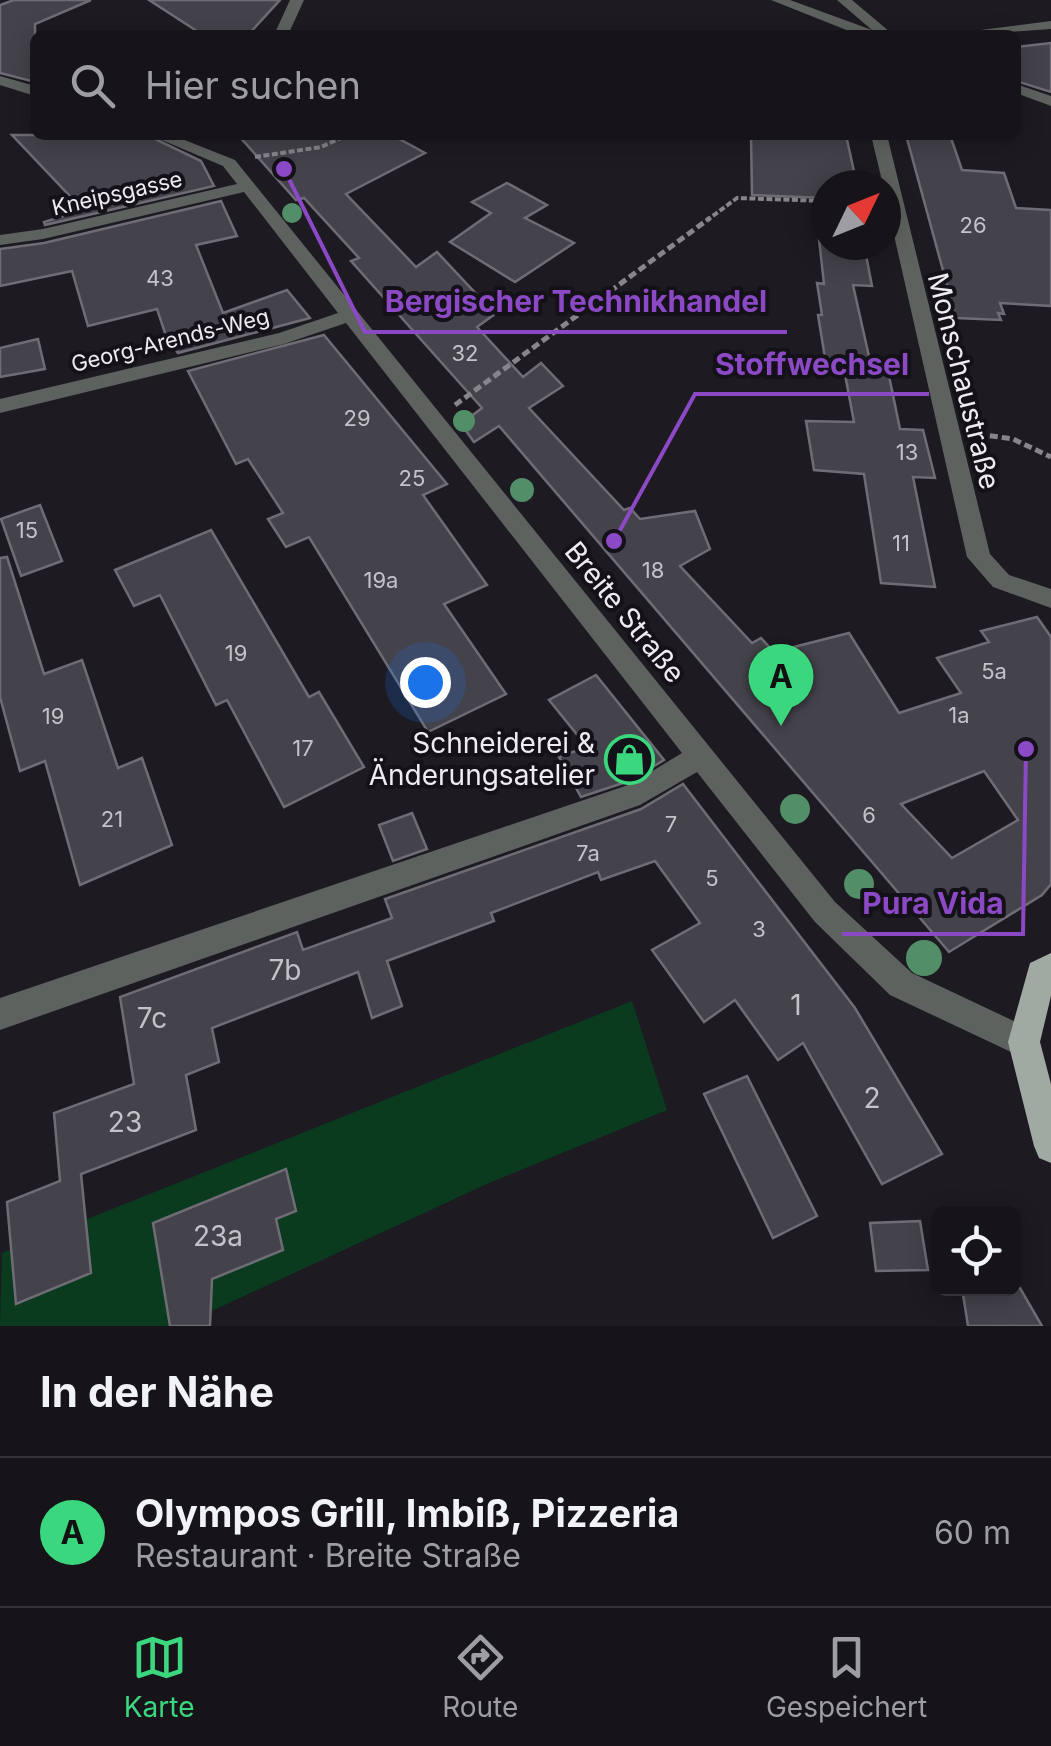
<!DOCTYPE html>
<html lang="de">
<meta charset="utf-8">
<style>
:root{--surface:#161419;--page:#1f1d22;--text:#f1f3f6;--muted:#9e9ea2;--line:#353338;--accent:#3bd77e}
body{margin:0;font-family:Inter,sans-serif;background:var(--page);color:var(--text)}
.controls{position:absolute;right:30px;bottom:30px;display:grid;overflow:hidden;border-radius:15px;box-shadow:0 5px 25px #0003}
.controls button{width:90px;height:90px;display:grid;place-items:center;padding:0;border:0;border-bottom:2px solid var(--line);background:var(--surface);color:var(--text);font:50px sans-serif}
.compass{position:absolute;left:811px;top:170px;width:90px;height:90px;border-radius:50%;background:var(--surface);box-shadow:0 5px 25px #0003;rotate:47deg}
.you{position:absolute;left:425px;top:682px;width:35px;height:35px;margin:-25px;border:8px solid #fff;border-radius:50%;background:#1a73e8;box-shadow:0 0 0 15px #1a73e833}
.badge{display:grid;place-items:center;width:65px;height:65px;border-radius:50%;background:var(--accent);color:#111;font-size:32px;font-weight:700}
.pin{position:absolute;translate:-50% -82px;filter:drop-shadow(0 2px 5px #0008)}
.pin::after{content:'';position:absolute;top:52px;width:35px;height:30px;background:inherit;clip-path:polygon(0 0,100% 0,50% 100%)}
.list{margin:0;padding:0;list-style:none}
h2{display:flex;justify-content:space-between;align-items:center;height:130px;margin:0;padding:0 40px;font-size:42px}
h2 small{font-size:32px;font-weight:400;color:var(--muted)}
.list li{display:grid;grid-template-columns:65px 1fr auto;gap:30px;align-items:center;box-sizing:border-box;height:150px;padding:0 40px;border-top:2px solid var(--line)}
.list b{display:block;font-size:38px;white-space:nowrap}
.list p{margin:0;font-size:32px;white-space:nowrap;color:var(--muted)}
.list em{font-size:32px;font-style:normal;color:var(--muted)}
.icon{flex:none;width:55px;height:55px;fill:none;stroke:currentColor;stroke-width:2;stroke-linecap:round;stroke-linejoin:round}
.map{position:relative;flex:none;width:1051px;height:1326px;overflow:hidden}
.search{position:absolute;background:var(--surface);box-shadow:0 5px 25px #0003;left:30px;right:30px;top:30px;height:110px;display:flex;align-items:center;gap:25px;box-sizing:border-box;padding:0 35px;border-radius:15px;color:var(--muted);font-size:38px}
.sheet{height:280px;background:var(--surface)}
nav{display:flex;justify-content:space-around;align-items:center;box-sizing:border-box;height:140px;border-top:2px solid var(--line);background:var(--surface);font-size:28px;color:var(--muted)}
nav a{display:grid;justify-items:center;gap:5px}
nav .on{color:var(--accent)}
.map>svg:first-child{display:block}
.green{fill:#0a3b1f}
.building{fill:#44424a;stroke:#6f6c75;stroke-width:2.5;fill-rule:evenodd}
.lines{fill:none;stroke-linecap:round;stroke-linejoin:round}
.path-far1{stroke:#87848a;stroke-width:4;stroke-dasharray:6 2.5;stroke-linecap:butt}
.path{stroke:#87848a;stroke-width:5;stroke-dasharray:8 4;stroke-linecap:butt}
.minor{fill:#5e625f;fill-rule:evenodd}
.major{fill:#a1a9a3;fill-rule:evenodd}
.tree{fill:#528e68}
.labels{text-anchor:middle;stroke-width:8;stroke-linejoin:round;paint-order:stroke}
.far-street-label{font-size:22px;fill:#eeecf1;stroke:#141118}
.number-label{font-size:22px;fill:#c4c2c7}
.street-label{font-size:28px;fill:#eeecf1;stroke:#141118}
.poi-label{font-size:28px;fill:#eeecf1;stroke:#141118;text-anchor:end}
.near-number-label{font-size:28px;fill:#c4c2c7}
.leader{fill:none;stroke:#8c49c6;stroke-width:4}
.callout-dot{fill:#8c49c6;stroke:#141118;stroke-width:4}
.callout-label{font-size:30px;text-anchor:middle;font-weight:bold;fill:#8c49c6;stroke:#141118;stroke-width:8;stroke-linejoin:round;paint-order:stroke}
</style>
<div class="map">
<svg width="1051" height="1326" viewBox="0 0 1051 1326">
<rect width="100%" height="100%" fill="#1d1a21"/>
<polygon class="green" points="632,1001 667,1110 489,1183 179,1326 0,1326 2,1253"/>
<g class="building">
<polygon points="14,0 91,0 35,24 35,82 0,73 0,5"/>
<polygon points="149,0 280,0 248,35 203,35"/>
<polygon points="1051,43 1051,92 1016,81 1016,47"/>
<polygon points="12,135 147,135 201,161 214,186 45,225 44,222 83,210"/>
<path d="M238,135H392L425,153L346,194L416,267L437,252L495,314L477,327L523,377L541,363L563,386L529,408L624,510L630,508L640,519L695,511L710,549L680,566L752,643L761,638L774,652L849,633L899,713L961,693L937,658L989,642L981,631L1037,617L1051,637V884L1042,895L949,952L499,426L474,442L461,424L482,408L351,261L359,258L304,198L296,200ZM984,771L1018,820L952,858L901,804Z"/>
<polygon points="751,135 846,135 857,185 826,185 826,198 752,195"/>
<polygon points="906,135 950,135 962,170 1004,173 1016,208 1051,210 1051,306 1000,303 1004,314 998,313 1001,320 956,318"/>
<polygon points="507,183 547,205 525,218 574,243 515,282 450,242 491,213 472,202"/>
<polygon points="221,201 237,236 196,245 223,313 287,290 310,318 178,353 166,336 157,309 88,326 72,271 0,286 0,249 44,243"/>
<polygon points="826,219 826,245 865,250 872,286 853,285 870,361 825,358 818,315 822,315 817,283 824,284 817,221"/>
<polygon points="324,335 447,484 423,495 487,585 444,604 506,694 428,732 309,537 286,547 268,519 283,513 248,459 236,464 188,371"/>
<polygon points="38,339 45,369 0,377 0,348"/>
<polygon points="844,369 888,371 900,429 923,430 935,478 913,477 935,587 881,583 864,474 814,470 806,421 854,422"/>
<polygon points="40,505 62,561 21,576 1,519"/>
<polygon points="211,530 309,697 319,692 364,767 284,807 227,700 216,705 160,595 134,606 115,570"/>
<polygon points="7,557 44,674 82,660 118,768 142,758 172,845 80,885 45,761 20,771 0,697 0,558"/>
<polygon points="596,675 664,760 629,781 581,797 559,757 587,747 549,700"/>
<polygon points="683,784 855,1008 942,1154 882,1184 803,1043 778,1060 735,1000 704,1022 652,950 700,923 655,861 601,880 598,872 491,913 494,921 387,961 402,1006 372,1018 358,972 212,1028 219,1062 186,1075 196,1130 81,1174 91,1273 16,1304 7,1202 60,1181 54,1113 134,1084 120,997 297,932 303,950 392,918 385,899 641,809"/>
<polygon points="412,813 427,849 393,861 379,825"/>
<polygon points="747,1076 817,1216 773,1238 704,1094"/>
<polygon points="286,1169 296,1211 276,1219 283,1250 212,1279 210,1326 170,1326 153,1223"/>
<polygon points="920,1221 928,1270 876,1271 870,1223"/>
<polygon points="962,1288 1020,1288 1042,1326 968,1326"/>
</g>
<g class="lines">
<g class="path-far1">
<polyline points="255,157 321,147 343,137"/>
<polyline points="706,221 737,198 826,201"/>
</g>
<g class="path">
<polyline points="455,405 710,218"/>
<polyline points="978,434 1013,439 1051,457"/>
</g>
<g class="minor">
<polygon points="290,0 304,0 288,35 274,35"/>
<polygon points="771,0 790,0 872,30 837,0 852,0 890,32 859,35"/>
<polygon points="1051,21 1051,29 966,35 973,31"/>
<polygon points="0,76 35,86 35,96 0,85"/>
<polygon points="1016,84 1051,96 1051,106 1016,93"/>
<polygon points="150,135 172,135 235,160 835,902 912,973 1035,1031 1040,1042 1035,1053 1024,1058 890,995 815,922 697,772 640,805 0,1030 0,998 631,784 682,753 346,323 284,344 0,413 0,399 279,333 338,313 244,192 43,239 0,245 0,235 43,229 237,184 223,166"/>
<polygon points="871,135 887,135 990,554 1009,575 1051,589 1051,608 993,587 967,557 886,200 886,185 883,185"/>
</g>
<polygon class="major" points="1051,953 1051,996 1040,1042 1051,1084 1051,1163 1039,1158 1034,1146 1008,1042 1030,963"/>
</g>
<g class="tree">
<circle cx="292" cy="213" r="10"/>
<circle cx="464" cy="421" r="11"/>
<circle cx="522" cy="490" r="12"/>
<circle cx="795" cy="809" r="15"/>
<circle cx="859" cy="884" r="15"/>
<circle cx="924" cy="958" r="18"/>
</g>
<defs>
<symbol id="shop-ring" viewBox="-11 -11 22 22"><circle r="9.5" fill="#141118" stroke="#3bd77e" stroke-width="1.5"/><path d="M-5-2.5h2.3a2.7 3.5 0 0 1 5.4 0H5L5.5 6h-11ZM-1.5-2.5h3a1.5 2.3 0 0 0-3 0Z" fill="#3bd77e"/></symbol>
</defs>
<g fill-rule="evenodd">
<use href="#shop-ring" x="602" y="732" width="55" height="55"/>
</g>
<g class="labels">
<g class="far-street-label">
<text transform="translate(117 193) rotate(-13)" y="8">Kneipsgasse</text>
<text transform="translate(170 340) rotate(-14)" y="8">Georg-Arends-Weg</text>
</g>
<g class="number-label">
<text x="973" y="233">26</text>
<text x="160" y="286">43</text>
<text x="465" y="361">32</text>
<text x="357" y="426">29</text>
<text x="907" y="460">13</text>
<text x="412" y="486">25</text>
<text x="27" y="538">15</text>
<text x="901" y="551">11</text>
<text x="653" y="578">18</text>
<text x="381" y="588">19a</text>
<text x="236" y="661">19</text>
<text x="994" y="679">5a</text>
<text x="959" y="723">1a</text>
<text x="53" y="724">19</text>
<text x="303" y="756">17</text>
<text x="869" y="823">6</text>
<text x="112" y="827">21</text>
<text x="671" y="832">7</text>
<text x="588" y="861">7a</text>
<text x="712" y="886">5</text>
<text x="759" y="937">3</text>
</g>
<g class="street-label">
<text transform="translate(964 381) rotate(76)" y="10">Monschaustraße</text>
<text transform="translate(625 612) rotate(51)" y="10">Breite Straße</text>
</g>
<g class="poi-label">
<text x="595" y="753">Schneiderei &amp;<tspan x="595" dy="32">Änderungsatelier</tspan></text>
</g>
<g class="near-number-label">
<text x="285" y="980">7b</text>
<text x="796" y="1015">1</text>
<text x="152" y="1028">7c</text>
<text x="872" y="1108">2</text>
<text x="125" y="1132">23</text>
<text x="218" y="1246">23a</text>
</g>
</g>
<path class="leader" d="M284 169L365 332H787M614 541L695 394H929M1026 749L1023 934H842"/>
<g class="callout-dot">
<circle cx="284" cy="169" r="10"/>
<circle cx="614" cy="541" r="10"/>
<circle cx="1026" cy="749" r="10"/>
</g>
<g class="callout-label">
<text x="576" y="312">Bergischer Technikhandel</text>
<text x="812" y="375">Stoffwechsel</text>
<text x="933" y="914">Pura Vida</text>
</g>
</svg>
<div class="controls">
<button><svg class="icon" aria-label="locate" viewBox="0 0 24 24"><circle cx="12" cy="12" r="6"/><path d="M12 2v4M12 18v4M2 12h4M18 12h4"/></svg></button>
</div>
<svg class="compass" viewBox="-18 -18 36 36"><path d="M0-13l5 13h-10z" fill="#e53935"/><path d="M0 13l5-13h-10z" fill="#9e9ea2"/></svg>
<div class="you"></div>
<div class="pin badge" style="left:781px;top:726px">A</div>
<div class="search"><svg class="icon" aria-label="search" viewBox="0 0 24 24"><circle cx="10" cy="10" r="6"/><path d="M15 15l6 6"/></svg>Hier suchen</div>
</div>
<section class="sheet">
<h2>In der Nähe<small></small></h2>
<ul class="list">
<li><span class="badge">A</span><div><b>Olympos Grill, Imbiß, Pizzeria</b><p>Restaurant · Breite Straße</p></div><em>60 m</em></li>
</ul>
</section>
<nav>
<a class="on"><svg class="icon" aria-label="map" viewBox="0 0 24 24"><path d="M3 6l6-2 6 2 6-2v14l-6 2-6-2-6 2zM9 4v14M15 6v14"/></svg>Karte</a>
<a><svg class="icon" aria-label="directions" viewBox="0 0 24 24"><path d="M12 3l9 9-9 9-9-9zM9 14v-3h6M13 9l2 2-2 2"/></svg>Route</a>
<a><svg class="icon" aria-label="saved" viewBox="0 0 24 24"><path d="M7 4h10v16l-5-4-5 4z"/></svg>Gespeichert</a>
</nav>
